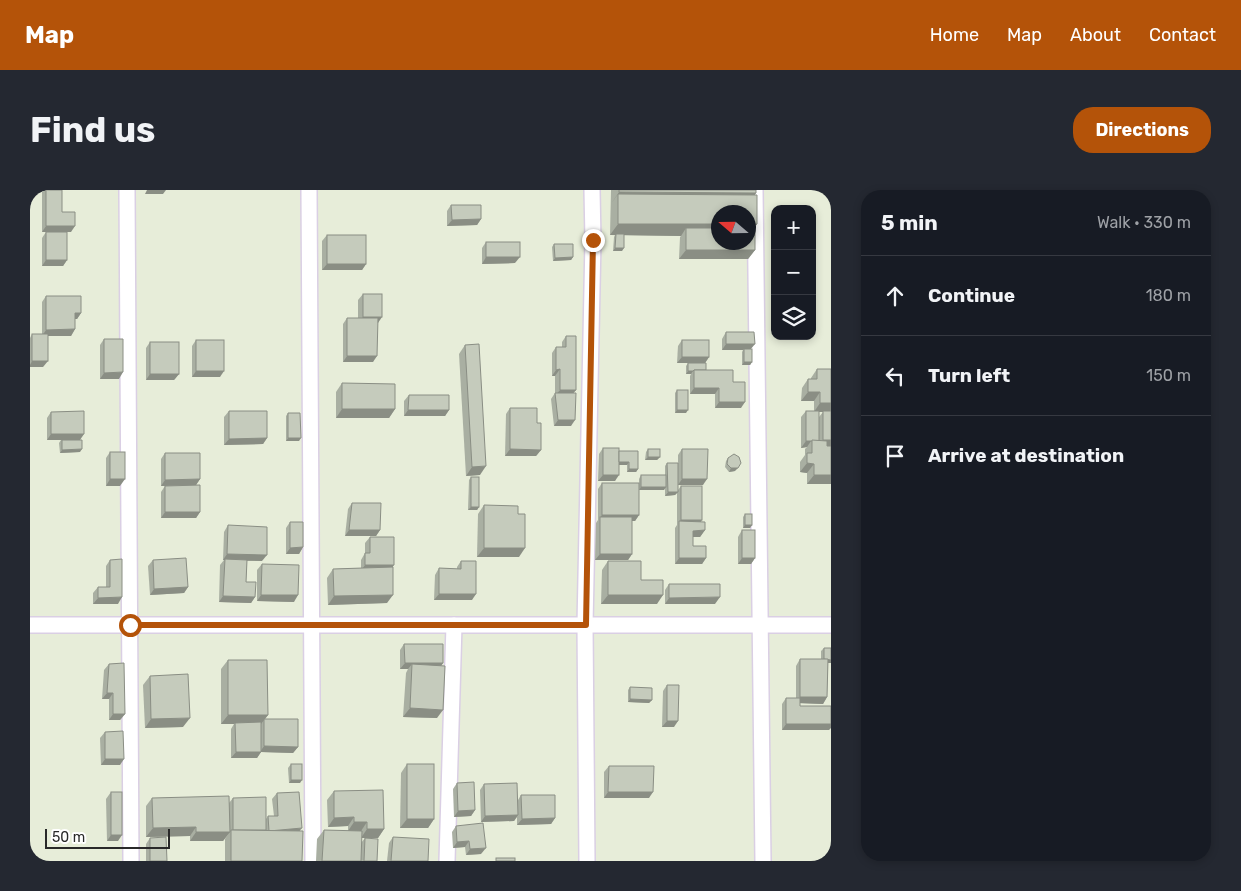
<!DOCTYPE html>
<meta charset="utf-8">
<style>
:root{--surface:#171b24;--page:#242831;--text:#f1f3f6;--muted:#9ea1a6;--line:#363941;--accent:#b45309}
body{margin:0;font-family:Rubik,sans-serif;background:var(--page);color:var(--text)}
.controls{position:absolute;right:15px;top:15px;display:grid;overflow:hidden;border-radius:10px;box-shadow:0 2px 8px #0003}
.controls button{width:45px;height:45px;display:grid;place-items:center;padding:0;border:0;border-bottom:1px solid var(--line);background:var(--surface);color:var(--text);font:25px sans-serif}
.compass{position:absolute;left:681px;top:15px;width:45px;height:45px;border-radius:50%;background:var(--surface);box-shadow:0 2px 8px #0003;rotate:290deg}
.scale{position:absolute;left:15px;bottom:12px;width:125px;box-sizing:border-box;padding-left:5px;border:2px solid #292929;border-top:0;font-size:14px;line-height:18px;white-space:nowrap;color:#292929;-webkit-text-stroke:4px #fff;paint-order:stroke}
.stop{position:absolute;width:15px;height:15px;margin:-11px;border:4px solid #b45309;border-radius:50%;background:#fff}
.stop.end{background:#b45309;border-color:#fff;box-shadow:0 1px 5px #0008}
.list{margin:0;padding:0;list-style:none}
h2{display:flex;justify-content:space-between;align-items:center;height:65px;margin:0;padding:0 20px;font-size:21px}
h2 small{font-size:16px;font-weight:400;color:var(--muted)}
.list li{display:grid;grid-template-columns:32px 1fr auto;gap:15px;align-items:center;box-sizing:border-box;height:80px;padding:0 20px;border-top:1px solid var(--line)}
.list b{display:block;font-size:19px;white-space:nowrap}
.list em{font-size:16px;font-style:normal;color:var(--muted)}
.icon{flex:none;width:28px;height:28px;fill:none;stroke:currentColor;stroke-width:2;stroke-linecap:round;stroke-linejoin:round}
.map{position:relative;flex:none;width:801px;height:671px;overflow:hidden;border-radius:20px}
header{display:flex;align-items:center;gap:30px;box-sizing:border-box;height:70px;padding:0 25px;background:var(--accent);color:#fff}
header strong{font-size:24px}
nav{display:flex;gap:28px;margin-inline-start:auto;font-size:18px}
.intro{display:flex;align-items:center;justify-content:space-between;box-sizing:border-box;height:120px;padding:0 30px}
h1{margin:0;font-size:35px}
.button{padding:12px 22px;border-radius:20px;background:var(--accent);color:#fff;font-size:18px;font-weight:700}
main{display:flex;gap:30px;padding:0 30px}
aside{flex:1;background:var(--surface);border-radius:20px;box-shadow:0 2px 8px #0003}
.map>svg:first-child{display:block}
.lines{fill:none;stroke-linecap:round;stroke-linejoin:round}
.minor-casing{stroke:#dacfe4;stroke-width:18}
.minor{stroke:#fff;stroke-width:15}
.wall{fill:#a9afa2;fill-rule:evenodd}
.shaded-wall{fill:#8a8e84}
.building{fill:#c5cbbc;stroke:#8a8e84}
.route{stroke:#b45309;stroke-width:6}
</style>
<header>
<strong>Map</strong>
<nav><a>Home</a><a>Map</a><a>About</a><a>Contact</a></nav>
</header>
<div class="intro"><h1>Find us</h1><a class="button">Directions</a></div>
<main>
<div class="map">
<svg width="801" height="671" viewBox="0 0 801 671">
<rect width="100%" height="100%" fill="#e7edd9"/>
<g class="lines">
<defs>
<g id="minor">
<polyline points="97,0 101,671"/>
<polyline points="279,0 283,671"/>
<polyline points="725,0 733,671"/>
<polyline points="0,435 801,435"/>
<polyline points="417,671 424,435"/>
<polyline points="557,671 555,435 563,50 562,0"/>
</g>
</defs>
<use href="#minor" class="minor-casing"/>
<use href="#minor" class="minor"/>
</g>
<g class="wall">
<polygon points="12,0 32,0 32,22 41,42 37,42 37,70 33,76 12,76 12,48 16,42 12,42"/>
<polygon points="581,0 726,0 725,5 727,34 724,38 725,60 718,69 649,69 650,47 651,46 594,45 592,61 583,61 584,47 585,45 580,45"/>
<polygon points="421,15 451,29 447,35 417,36 417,21"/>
<polygon points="297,45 336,74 332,80 292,80 292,51"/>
<polygon points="456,52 485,73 452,74 452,58"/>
<polygon points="524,54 543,67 541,70 523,71 522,57"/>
<polygon points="333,104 347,133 343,172 313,172 313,134 317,128 328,128 328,110"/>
<polygon points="16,106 51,123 47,129 45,129 45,139 41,146 18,146 13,177 0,177 0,148 2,144 12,144 12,112"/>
<polygon points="696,142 721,159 722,172 720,175 712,175 712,162 713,160 692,160 692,149"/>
<polygon points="536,146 546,200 543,203 541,236 524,236 521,209 525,203 525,186 522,186 522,163 526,157 532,157 532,152"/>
<polygon points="74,149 89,189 70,189 70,155"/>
<polygon points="166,150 190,187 162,187 162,156"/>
<polygon points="652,150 679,167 675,173 647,173 648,156"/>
<polygon points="120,152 149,184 144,190 116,190 116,158"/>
<polygon points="435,155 450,285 436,286 429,164"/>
<polygon points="658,173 676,180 703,192 711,218 685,218 685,204 660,204 660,186 661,184 656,184 656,176"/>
<path d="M787,179H801V294H777V283L770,282V272L775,265V259L777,257L771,258V227L776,221H784V211H771L772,198L778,189H781V188ZM789,222H793L789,227Z"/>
<polygon points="312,193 365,219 359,228 306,228 306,202"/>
<polygon points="647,200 656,223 645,223 645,203"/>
<polygon points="379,205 419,220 415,226 374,226 374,211"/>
<polygon points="480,218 507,233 511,260 506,266 475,266 476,224"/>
<polygon points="199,221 237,248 233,254 194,255 194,227"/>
<polygon points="21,222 50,250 50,262 30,263 29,253 31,250 17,250 17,228"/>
<polygon points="258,223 269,251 256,251 256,226"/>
<polygon points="573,258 589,262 608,279 606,282 597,282 597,275 589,275 585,291 568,291 569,264"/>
<polygon points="618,259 630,267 627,270 615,270 616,262"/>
<polygon points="652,259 673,295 648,295 648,265"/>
<polygon points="80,262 90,296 76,296 76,268"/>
<polygon points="135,263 170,289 166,295 170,322 166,328 131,328 131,302 135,296 131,296 131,269"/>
<polygon points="698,268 705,281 699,282 695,277 696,271"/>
<polygon points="637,273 648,300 651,296 675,340 670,347 663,347 663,356 676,368 672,374 645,374 645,338 647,335 647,303 645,305 635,306 635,297 634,300 609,300 609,325 605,331 602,331 602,364 598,370 565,370 566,333 568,330 568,299 572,293 609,293 609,289 611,285 635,285 635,276"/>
<polygon points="441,287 449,317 447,320 438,320 439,290"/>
<polygon points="322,313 350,340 346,346 315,346 318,319"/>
<polygon points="454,315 489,367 447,367 448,324"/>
<polygon points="715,324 722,335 720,338 713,338 713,327"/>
<polygon points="260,332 273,357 269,364 256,364 256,338"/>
<polygon points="198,335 232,371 217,371 216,392 225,407 221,413 189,412 190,375 194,370 193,370 194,342"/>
<polygon points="712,340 725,368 721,374 708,374 708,347"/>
<polygon points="340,347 362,377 357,413 298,415 297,388 303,379 331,378 331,370 335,363 335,353"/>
<polygon points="80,370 88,414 63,414 63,403 68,397 76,397 76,376"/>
<polygon points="123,370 158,397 154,403 120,405 118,376"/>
<polygon points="431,371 442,410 404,410 405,385 409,378 427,379 427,377"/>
<polygon points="578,371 611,390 627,414 571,414 572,380"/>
<polygon points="232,374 264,412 227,411 227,380"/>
<polygon points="639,394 685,414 635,414 635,400"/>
<polygon points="374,454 413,473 411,476 407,528 373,527 376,483 378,479 370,479 370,460"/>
<polygon points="794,458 801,458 801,473 798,473 797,507 793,514 770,513 770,516 799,540 752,540 752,514 756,508 766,508 766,476 770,469 791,469 791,461"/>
<polygon points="198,470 238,525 235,529 268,557 263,563 231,562 227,568 201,568 201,539 204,534 191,534 191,479"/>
<polygon points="79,474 95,524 90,530 79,530 79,509 72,509 74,480"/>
<polygon points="120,486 153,537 115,538 113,495"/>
<polygon points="637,495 644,537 632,537 633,501"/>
<polygon points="600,497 622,510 619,513 598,512 598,500"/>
<polygon points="75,542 90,575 71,575 70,548"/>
<polygon points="261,574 270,593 259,593 258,578"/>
<polygon points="377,574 404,629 398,638 370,638 371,583"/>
<polygon points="579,576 619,608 574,608 574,582"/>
<polygon points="427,593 445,620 441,626 424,627 423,599"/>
<polygon points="454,594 488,610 491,605 525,628 521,634 487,635 487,627 484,631 451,632 450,600"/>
<path d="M304,601L354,639L348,648H336L347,671H286L287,649L294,640L318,641V636L298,637L297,610ZM331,648H335L331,653Z"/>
<polygon points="81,602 88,651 77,651 76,609"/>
<polygon points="247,603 270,641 272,671 195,671 195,649 199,643 193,651 160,651 160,646 116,647 116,616 122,608 199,613 203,608 236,629 238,626 244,626 242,609"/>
<polygon points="426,636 451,664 436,665 435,657 423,658 422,642"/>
<polygon points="363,647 398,671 357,671 359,653"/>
<polygon points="120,648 137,671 116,671 116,654"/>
</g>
<g class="shaded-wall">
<polygon points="117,0 136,0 133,4 115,4"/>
<polygon points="589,2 726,3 718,15 588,4 581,14"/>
<polygon points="451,29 447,35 417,36 422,30"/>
<polygon points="588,34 688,34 688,46 656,38 651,46 580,45"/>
<polygon points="718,34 727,34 719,46 718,46"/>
<polygon points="16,36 45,36 41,42 12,42"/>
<polygon points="585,58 594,58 592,61 583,61"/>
<polygon points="656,60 725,60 718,69 649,69"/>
<polygon points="456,67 490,67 485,73 452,74"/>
<polygon points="543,67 541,70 523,71 525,68"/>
<polygon points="16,70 37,70 33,76 12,76"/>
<polygon points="297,74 336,74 332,80 292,80"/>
<polygon points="45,123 51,123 47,129 41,129"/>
<polygon points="333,127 352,127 348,133 328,133"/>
<polygon points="45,139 41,146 12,146 16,140"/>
<polygon points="696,154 725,154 720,160 714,159 713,160 692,160"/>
<polygon points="317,166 347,166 343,172 313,172"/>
<polygon points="652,167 679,167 675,173 647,173"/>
<polygon points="2,171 18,171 13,177 0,177 0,175"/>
<polygon points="714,172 722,172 720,175 712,175"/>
<polygon points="530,179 525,186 522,186 526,180"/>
<polygon points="166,181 194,181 190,187 162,187"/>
<polygon points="658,181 663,181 661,184 656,184"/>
<polygon points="93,182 89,189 70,189 74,183"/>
<polygon points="120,184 149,184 144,190 116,190"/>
<polygon points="664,198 689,198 685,204 660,204"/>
<polygon points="530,200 546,200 541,206 525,206"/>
<polygon points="778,202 790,202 784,211 771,211"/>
<polygon points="689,212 715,212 711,218 685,218"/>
<polygon points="790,213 801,213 801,222 784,222"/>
<polygon points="312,219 365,219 359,228 306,228"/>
<polygon points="378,220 419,220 415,226 374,226"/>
<polygon points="647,220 658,220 656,223 645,223"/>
<polygon points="528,230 545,230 541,236 524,236"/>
<polygon points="21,244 54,244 50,250 17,250"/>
<polygon points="237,248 233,254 194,255 199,249"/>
<polygon points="258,248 271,248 269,251 256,251"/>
<polygon points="793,250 801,250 801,256 789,256"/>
<polygon points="776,251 781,251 777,257 771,258"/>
<polygon points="52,259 50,262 30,263 32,260"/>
<polygon points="480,259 511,260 506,266 475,266"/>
<polygon points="618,267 630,267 627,270 615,270"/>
<polygon points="589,272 599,272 597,275 587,275"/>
<polygon points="777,273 784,274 777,283 770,282"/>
<polygon points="456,276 450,285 436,286 442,277"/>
<polygon points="701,278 708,278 705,281 699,282"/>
<polygon points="599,279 608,279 606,282 597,282"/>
<polygon points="573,285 589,285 585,291 568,291"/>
<polygon points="784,285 801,285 801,294 777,294"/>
<polygon points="80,289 95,289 90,296 76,296"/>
<polygon points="170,289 166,295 131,296 135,290"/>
<polygon points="652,289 677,289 673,295 648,295"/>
<polygon points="611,297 636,297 634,300 609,300"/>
<polygon points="638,302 648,302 645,305 635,306"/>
<polygon points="441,317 449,317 447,320 438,320"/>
<polygon points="135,322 170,322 166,328 131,328"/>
<polygon points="572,325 609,325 605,331 570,331 570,328"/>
<polygon points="651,330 672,330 668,336 649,332"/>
<polygon points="715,335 722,335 720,338 713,338"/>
<polygon points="319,340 350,340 346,346 315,346"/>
<polygon points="675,340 670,347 659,347 663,341"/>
<polygon points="273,357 269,364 256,364 260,358"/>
<polygon points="454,358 495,358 489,367 447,367"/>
<polygon points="197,364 237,365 232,371 193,370"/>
<polygon points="570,364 602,364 598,370 565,370"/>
<polygon points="649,368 676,368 672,374 645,374"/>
<polygon points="712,368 725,368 721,374 708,374"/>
<polygon points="335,375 364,375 360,381 331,381"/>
<polygon points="158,397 154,403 120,405 124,399"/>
<polygon points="409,404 446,404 442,410 404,410"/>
<polygon points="231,405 268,405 264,412 227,411"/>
<polygon points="363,405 357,413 298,415 304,406"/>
<polygon points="578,405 633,405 627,414 571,414"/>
<polygon points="193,406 225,407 221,413 189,412"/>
<polygon points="92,407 88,414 63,414 68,408"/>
<polygon points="690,407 685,414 635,414 639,408"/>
<polygon points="794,470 801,470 801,473 791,473"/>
<polygon points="375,473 413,473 409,479 382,474 378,479 370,479"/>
<polygon points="77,503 83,503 79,509 72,509"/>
<polygon points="770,507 797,507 793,514 766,513"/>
<polygon points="600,509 622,510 619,513 598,512"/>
<polygon points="380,518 413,520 407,528 373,527"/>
<polygon points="83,524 95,524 90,530 79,530"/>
<polygon points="198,525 238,525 231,534 205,533 204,534 191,534"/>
<polygon points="160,528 153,537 115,538 121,529"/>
<polygon points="637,531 648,531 644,537 632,537"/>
<polygon points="756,534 801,534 801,538 799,540 752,540"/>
<polygon points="234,556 268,557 263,563 231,562 227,568 201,568 206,562 230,562"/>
<polygon points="75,569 94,569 90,575 71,575"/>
<polygon points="261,590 272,590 270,593 259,593"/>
<polygon points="578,602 623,602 619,608 574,608"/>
<polygon points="445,620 441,626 424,627 428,621"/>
<polygon points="488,625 484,631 451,632 455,626"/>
<polygon points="324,627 318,636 298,637 304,628"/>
<polygon points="525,628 521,634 487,635 492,629"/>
<polygon points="377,629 404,629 398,638 370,638"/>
<polygon points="324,632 337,632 331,641 318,641"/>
<polygon points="166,637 160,646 116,647 123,638"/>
<polygon points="272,638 267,644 239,641"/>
<polygon points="337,639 354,639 348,648 331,648"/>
<polygon points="166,642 200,642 193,651 160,651"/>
<polygon points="81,645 92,645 88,651 77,651"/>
<polygon points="439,651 435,657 423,658 427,652"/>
<polygon points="456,658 451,664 436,665 440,659"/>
</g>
<g class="building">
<polygon points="16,0 32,0 32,22 45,22 45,36 16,36"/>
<polygon points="589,0 726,0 726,3 589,2"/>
<polygon points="588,4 727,5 727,34 718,34 718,22 688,22 688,34 588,34"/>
<polygon points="421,15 451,15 451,29 422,30"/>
<polygon points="656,38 688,38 688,52 718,52 718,38 725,38 725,60 656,60"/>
<rect x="16" y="42" width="21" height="28"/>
<polygon points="586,44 594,44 594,58 585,58"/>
<rect x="297" y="45" width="39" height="29"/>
<rect x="456" y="52" width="34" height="15"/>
<polygon points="524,54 543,54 543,67 525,68"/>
<rect x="333" y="104" width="19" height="23"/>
<polygon points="16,106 51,106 51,123 45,123 45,139 16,140"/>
<polygon points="317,128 348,128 347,166 317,166"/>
<polygon points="696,142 724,142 725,154 696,154"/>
<rect x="2" y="144" width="16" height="27"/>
<polygon points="536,146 546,146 546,200 530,200 530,179 526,180 526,157 536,157"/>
<polygon points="74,149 93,149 93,182 74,183"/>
<rect x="166" y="150" width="28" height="31"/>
<rect x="652" y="150" width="27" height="17"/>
<rect x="120" y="152" width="29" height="32"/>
<polygon points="449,154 456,276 442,277 435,155"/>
<rect x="714" y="159" width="8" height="13"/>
<polygon points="658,173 676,173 676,180 664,180 663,181 658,181"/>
<polygon points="787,179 801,179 801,213 790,213 790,202 778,202 778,189 787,189"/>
<polygon points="664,180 703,180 703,192 715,192 715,212 689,212 689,198 664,198"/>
<polygon points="312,193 365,194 365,219 312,219"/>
<rect x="647" y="200" width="11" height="20"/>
<polygon points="525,203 546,203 545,230 528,230"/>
<polygon points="379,205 419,205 419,220 378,220"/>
<polygon points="480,218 507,218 507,233 511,233 511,260 480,259"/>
<polygon points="54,221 54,244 21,244 21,222"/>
<polygon points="199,221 237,221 237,248 199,249"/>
<rect x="776" y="221" width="13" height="30"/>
<rect x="793" y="221" width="8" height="29"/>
<polygon points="258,223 270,223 271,248 258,248"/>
<polygon points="32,250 52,250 52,259 32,260"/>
<polygon points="782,250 797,251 797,256 801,256 801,285 784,285 784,274 777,273 777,263 782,263"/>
<rect x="573" y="258" width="16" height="27"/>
<rect x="618" y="259" width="12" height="8"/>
<polygon points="652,259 678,259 677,289 652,289"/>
<polygon points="589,261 608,261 608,279 599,279 599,272 589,272"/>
<rect x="80" y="262" width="15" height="27"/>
<polygon points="135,263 170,263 170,289 135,290"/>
<polygon points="704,264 709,267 711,273 708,278 701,278 697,274 698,268"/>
<polygon points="637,273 648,273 648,302 638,302"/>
<rect x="611" y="285" width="25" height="12"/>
<rect x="441" y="287" width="8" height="30"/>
<rect x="572" y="293" width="37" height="32"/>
<polygon points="170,295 170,322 135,322 135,296"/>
<rect x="651" y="296" width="21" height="34"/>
<polygon points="322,313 351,313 350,340 319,340"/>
<polygon points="454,315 488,316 488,324 495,324 495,358 454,358"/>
<rect x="715" y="324" width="7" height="11"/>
<rect x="570" y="327" width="32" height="37"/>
<polygon points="649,331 675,332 675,340 663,341 663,356 676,356 676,368 649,368"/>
<polygon points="260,332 273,332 273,357 260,358"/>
<polygon points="198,335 237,337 237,365 197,364"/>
<rect x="712" y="340" width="13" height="28"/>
<polygon points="340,347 364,347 364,375 335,375 335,363 340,363"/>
<polygon points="156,368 158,397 124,399 123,370"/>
<polygon points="92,369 92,407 68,408 68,397 80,397 80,370"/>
<polygon points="195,369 217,370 216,392 226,392 225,407 193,406"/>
<polygon points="431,371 446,371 446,404 409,404 409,378 431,379"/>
<polygon points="578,371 611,371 611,390 633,390 633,405 578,405"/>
<polygon points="232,374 269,375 268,405 231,405"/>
<polygon points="363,377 363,405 304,406 303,379"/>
<polygon points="639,394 690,394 690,407 639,408"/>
<polygon points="374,454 413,454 413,473 375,473"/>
<polygon points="794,458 801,458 801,470 794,469"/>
<polygon points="770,469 798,469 797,507 770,507"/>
<polygon points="198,470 237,470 238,525 198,525"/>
<polygon points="94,473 95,524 83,524 83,503 77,503 79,474"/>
<polygon points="382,474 415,476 413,520 380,518"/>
<polygon points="158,484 160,528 121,529 120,486"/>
<polygon points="637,495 649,495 648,531 637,531"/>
<polygon points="600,497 622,498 622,510 600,509"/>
<polygon points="756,508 770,508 770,516 801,516 801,534 756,534"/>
<polygon points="234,529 268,529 268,557 234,556"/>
<polygon points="231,532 231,562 206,562 205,533"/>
<polygon points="93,541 94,569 75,569 75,542"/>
<rect x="261" y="574" width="11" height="16"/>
<rect x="377" y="574" width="27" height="55"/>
<polygon points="579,576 624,576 623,602 578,602"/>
<polygon points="444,592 445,620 428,621 427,593"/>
<polygon points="487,593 488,625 455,626 454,594"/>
<polygon points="353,600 354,639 337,639 337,632 324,632 324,627 304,628 304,601"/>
<rect x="81" y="602" width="11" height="43"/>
<polygon points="269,602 272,638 239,641 238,626 248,626 247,603"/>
<polygon points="491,605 525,605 525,628 492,629"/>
<polygon points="199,606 200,642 166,642 166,637 123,638 122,608"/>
<polygon points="236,607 236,640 203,640 203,608"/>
<polygon points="453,633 456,658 440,659 439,651 427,652 426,636"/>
<polygon points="201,640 273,641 272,671 201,671"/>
<polygon points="294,640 332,641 331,671 292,671"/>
<polygon points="136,647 137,671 120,671 120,648"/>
<polygon points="363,647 399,649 398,671 361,671"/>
<polygon points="335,648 348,649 347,671 334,671"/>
<rect x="466" y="668" width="19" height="3"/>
</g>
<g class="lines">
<polyline class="route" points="100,435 556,435 563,50"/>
</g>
</svg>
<div class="controls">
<button>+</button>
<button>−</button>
<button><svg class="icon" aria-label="layers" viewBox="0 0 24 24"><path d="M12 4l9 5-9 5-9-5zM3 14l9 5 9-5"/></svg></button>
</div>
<svg class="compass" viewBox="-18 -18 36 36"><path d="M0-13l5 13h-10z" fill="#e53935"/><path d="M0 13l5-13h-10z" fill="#9ea1a6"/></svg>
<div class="scale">50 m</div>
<div class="stop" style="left:100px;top:435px"></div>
<div class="stop end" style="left:563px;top:50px"></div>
</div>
<aside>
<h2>5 min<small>Walk · 330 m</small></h2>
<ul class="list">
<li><svg class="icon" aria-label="ahead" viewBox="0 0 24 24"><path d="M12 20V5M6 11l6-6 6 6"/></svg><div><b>Continue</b></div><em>180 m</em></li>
<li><svg class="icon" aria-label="left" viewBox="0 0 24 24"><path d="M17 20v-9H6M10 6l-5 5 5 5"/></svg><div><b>Turn left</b></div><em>150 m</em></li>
<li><svg class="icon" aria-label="arrive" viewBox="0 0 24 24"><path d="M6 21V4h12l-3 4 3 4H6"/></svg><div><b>Arrive at destination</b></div></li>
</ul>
</aside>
</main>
